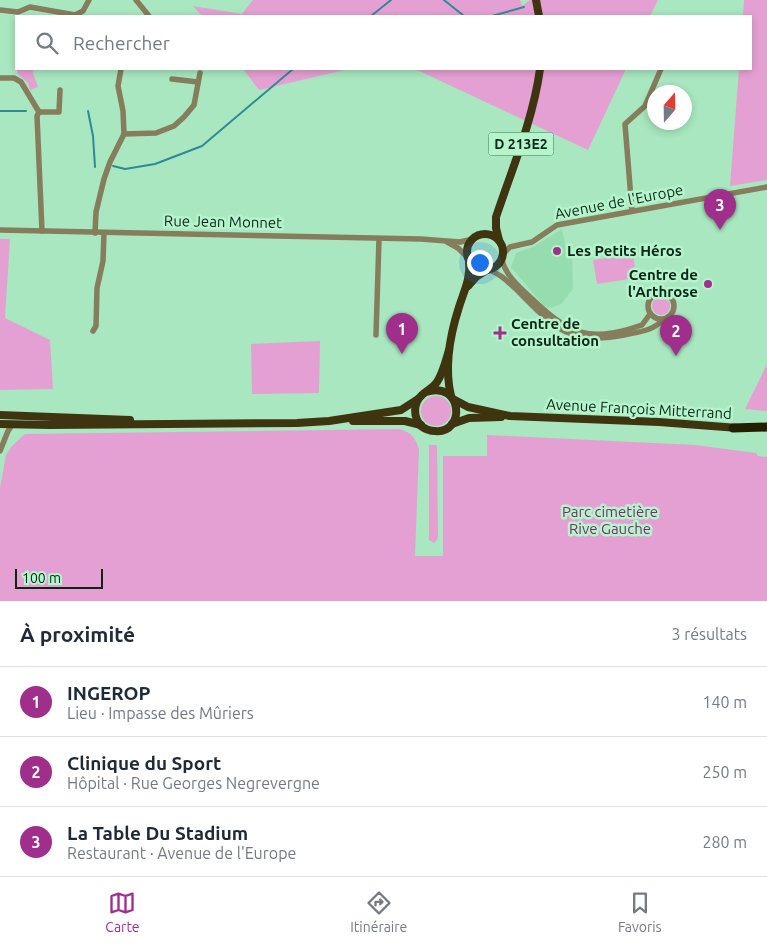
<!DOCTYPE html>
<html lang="fr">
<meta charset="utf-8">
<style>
:root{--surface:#fff;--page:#f2f2f3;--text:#1f2937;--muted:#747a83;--line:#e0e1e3;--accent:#a02f8b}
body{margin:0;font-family:Ubuntu,sans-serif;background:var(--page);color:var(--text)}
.compass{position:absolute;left:647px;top:85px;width:45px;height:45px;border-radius:50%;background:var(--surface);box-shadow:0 2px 8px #0003;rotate:20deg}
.scale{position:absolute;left:15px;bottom:12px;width:88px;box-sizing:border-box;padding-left:5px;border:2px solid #0d2618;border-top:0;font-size:14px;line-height:18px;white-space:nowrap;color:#0d2618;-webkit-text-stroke:4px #b5f5cc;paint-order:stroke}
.you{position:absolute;left:479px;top:262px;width:18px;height:18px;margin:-12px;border:4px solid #fff;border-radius:50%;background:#1a73e8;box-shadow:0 0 0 8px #1a73e833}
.badge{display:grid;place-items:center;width:32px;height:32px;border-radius:50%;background:var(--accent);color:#fff;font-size:16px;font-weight:700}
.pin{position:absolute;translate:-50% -41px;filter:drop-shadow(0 1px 2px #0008)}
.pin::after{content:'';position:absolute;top:26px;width:18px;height:15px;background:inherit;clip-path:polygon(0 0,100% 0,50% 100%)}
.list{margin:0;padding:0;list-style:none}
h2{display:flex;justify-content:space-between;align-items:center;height:65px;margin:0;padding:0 20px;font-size:21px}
h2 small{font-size:16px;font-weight:400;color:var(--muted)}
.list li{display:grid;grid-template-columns:32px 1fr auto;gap:15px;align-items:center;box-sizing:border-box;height:70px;padding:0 20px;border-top:1px solid var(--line)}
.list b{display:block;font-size:19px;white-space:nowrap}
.list p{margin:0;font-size:16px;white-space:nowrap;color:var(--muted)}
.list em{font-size:16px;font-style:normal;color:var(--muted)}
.icon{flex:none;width:28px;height:28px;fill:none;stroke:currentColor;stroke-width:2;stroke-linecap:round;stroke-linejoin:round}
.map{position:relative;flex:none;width:767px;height:601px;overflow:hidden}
.search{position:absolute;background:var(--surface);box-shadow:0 2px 8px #0003;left:15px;right:15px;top:15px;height:55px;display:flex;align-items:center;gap:12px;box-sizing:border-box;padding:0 18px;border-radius:0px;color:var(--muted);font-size:19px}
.sheet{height:275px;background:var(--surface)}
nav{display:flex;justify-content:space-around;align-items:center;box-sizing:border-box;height:70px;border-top:1px solid var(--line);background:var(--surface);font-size:14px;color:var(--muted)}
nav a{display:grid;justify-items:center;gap:2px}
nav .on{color:var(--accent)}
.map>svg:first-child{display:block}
.built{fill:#95dcaf}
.green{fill:#e4a0d3}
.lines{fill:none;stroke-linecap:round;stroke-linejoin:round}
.stream{stroke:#308997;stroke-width:2}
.minor{stroke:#857d5c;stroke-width:5.5}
.major{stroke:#3e3510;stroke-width:8}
.highway{stroke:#241e03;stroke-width:9}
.poi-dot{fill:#a02f8b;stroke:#b5f5cc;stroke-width:2}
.labels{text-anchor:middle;stroke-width:5;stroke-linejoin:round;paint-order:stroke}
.shield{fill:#b5f5cc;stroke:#3f644e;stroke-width:1}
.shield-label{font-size:14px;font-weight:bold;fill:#0d2618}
.street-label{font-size:15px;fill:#0d2618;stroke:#b5f5cc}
.poi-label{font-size:15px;font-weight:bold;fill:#0d2618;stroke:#b5f5cc;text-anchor:start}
.park-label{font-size:15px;fill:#7c2b6d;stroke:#b5f5cc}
</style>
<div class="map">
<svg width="767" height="601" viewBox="0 0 767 601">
<rect width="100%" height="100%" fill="#a8e7bf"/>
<polygon class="built" points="562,229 567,254 572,254 573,289 561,304 551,308 544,306 511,267 516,253 533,247"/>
<g class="green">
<polygon points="253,0 520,0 522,6 530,0 658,0 650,16 202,16 193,6 242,14"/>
<polygon points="744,0 767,0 767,180 730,186 739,69 751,69 751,16 743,16"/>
<polygon points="17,69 34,69 33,73 38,87 30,90 28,83 17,73"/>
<polygon points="243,69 349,69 259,90"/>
<polygon points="415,69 626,69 588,150"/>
<polygon points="0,239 10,239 5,318 50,340 53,389 0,390"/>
<polygon points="631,249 636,250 636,253 633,254 636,276 641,276 640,280 637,282 636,278 597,284 593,260 632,254"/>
<circle cx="661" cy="306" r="9"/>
<polygon points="320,341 319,393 252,394 251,344"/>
<polygon points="767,364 767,411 745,409"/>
<circle cx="436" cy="411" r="15"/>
<path d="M399,429C411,432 415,437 419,449L415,556H443V456H487V435L695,445L756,453L758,456L767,457V601H0V488L6,455L12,446L25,434Z"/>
<polygon points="429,445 437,445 438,536 437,540 434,543 429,540"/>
</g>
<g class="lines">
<g class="stream">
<polyline points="444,0 464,16"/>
<polyline points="371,16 391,0"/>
<polyline points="492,16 524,7"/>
<polyline points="0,111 26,111"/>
<polyline points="88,111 93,136 95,167"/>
<polyline points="113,166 125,169 155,164 202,146 293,69"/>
</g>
<g class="minor">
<polyline points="136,0 149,16"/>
<polyline points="0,10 18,12 30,7 75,15 83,11 89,0"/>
<polyline points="0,78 14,78 21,82 39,112"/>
<polyline points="172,79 198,82"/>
<polyline points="124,134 156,133 174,126 184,117 194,105 200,73"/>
<polyline points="632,211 625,124 645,106 661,69"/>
<polyline points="0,230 421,239 460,242 473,239"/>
<polyline points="42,231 37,116 39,112 59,112 60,90"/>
<polyline points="95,233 96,212 104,179 110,162 124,134 123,111 118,86 121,69"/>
<polyline points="447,242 458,248 467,257"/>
<polyline points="503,254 510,247 532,242 557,225 767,187"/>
<path d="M502,260C505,274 518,286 529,296C569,334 587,344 642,325L650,314"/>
<path d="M489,270C501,274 508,282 517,290C554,327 568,346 624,335C637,332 654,331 662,320"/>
<circle cx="661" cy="306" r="13"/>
<polyline points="93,331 96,326 97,288 103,261 104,233"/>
<polyline points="376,335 379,239"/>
<polyline points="0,451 8,431 13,424"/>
</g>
<g class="major">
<polyline points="536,0 539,16"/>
<circle cx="485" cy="252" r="18"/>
<path d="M499,240L496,228V217C512,169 533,120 540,69"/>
<polyline points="468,286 476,277 487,270"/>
<path d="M426,392C463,380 466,434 435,431C430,431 425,429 421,426C413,417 413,403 422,395C427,390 433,388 437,382C443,373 446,360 449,350"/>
<path d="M451,396C444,367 450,335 459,307C464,291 471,278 469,261"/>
<polyline points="453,399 468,407 510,416 659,422 738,428"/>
<polyline points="0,415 130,420"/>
<polyline points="353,421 405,421 421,425"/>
<polyline points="0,424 49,425 297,423 329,421 401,410 418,399"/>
<polyline points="452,424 469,418 501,417"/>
</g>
<polyline class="highway" points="733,428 767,427"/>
</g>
<g class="poi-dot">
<circle cx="557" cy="251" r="5"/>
<circle cx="708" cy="284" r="5"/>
<path d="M497.5 325.5h5v5h5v5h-5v5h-5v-5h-5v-5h5z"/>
</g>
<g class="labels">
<rect class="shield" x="488.5" y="132.5" width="65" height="23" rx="4"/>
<g class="shield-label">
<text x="521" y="149">D 213E2</text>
</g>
<g class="street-label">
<text transform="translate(619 202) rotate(-11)" y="5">Avenue de l'Europe</text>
<text transform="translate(223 222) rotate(1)" y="5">Rue Jean Monnet</text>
<text transform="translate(639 409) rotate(3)" y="5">Avenue François Mitterrand</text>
</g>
<g class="poi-label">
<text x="567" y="256">Les Petits Héros</text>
<text x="698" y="280" text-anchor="end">Centre de<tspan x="698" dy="17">l'Arthrose</tspan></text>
<text x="511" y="329">Centre de<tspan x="511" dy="17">consultation</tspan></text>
</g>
<g class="park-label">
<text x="610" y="517">Parc cimetière<tspan x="610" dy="17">Rive Gauche</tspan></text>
</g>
</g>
</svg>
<svg class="compass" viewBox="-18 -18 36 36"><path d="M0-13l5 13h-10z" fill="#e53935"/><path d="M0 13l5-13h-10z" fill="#747a83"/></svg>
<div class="scale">100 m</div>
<div class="you"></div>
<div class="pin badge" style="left:402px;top:354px">1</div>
<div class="pin badge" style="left:676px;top:356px">2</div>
<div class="pin badge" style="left:720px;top:230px">3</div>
<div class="search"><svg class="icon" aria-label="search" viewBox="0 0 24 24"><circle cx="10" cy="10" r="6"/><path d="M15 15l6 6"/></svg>Rechercher</div>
</div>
<section class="sheet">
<h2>À proximité<small>3 résultats</small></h2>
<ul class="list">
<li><span class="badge">1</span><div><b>INGEROP</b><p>Lieu · Impasse des Mûriers</p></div><em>140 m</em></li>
<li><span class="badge">2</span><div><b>Clinique du Sport</b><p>Hôpital · Rue Georges Negrevergne</p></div><em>250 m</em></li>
<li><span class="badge">3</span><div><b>La Table Du Stadium</b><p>Restaurant · Avenue de l'Europe</p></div><em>280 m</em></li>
</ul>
</section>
<nav>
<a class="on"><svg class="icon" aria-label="map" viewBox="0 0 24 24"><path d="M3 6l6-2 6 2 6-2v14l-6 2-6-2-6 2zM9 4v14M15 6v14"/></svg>Carte</a>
<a><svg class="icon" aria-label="directions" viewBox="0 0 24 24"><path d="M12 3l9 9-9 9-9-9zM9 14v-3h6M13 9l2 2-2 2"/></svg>Itinéraire</a>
<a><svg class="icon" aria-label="saved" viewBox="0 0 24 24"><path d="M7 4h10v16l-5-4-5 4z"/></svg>Favoris</a>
</nav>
